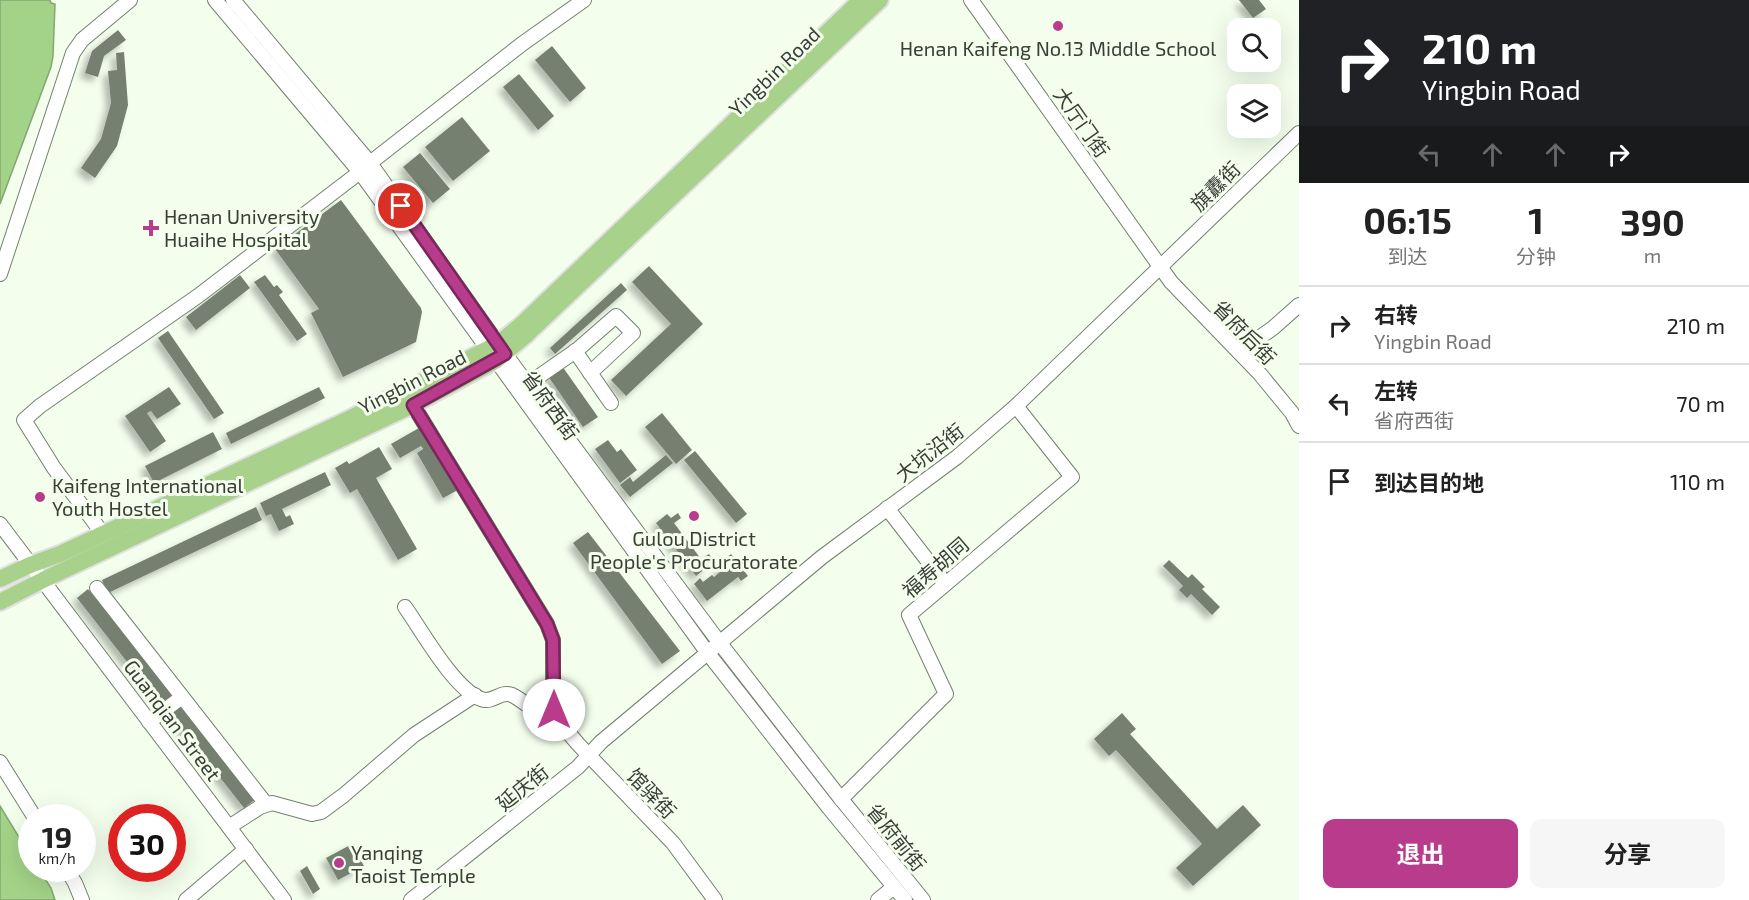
<!DOCTYPE html>
<html lang="zh">
<meta charset="utf-8">
<style>
body{margin:0;font-family:"Exo 2","Noto Sans SC",sans-serif;background:#f6f6f6;color:#222;height:100vh;display:flex;flex-direction:column;font-size:22px;white-space:nowrap}
*{box-sizing:border-box;margin:0}
p{font-size:20px;color:#767676}
.icon{flex:none;width:33px;height:33px;fill:none;stroke:currentColor;stroke-width:2;stroke-linecap:round;stroke-linejoin:round}
.map{position:relative;flex:1;overflow:hidden}
.sheet{display:flex;flex-direction:column;background:#fff;width:450px}
.sheet>*{flex:none}
.guide{background:#202124;color:#fff;overflow:hidden}
.tools{position:absolute;left:1227px;top:18px;display:grid;gap:12px}
.tools a{display:grid;place-items:center;width:54px;height:54px;border-radius:12px;background:#fff;box-shadow:0 6px 24px #0002;font-size:30px}
.speed{position:absolute;left:18px;top:804px;display:flex;gap:12px;font-size:30px;font-weight:700;text-align:center}
.speed>*{display:grid;place-content:center;width:78px;height:78px;border-radius:50%;background:#fff;box-shadow:0 6px 24px #0002;line-height:1}
.speed small{font-size:15px;font-weight:400}
.speed .limit{border:9px solid #d22;background:#fff;color:#111}
.pin{position:absolute;display:grid;place-items:center;width:51px;height:51px;color:#fff;margin:-26px;border:3px solid #fff;border-radius:50%;box-shadow:0 2px 6px #0007}
.me{position:absolute;width:66px;margin:-33px;rotate:0deg;stroke-linejoin:round;filter:drop-shadow(0 0 4px #0008)}
.turn{display:flex;align-items:center;gap:21px;height:126px;padding:0 24px;font-size:27px}
.turn .icon{width:78px;height:78px;stroke-width:2.5}
.turn b{display:block;font-size:42px;line-height:51px}
.lanes{display:flex;align-items:center;height:57px;padding:0 24px;background:#0003;justify-content:center;gap:30px;direction:ltr}
.lanes .off{opacity:.35}
.eta{display:flex;justify-content:space-evenly;align-items:center;height:102px;text-align:center}
.eta b{font-size:36px;font-weight:700;line-height:42px}
.cta{display:flex;gap:12px;margin-top:auto;padding:12px 24px}
.cta a{flex:1;height:69px;border-radius:12px;background:#b93c8c;color:#fff;font-size:24px;font-weight:700;line-height:69px;text-align:center}
.cta a+a{background:#f6f6f6;color:#222}
ul{padding:0;list-style:none}
li{display:flex;align-items:center;gap:18px;height:78px;padding:0 24px;border-top:2px solid #e0e0e0}
li div{flex:1}
li b{display:block;font-size:22px}
li em{font-style:normal}
main{display:flex;flex:1;min-height:0}
.map>svg:first-child{display:block}
</style>
<main>
<div class="map">
<svg width="1299" height="900" viewBox="0 0 1299 900">
<defs>
<filter id="shadow"><feDropShadow dx="-5" dy="5" stdDeviation="3" flood-color="#0004"/></filter>
</defs>
<rect width="100%" height="100%" fill="#f3feed"/>
<g fill="#a3d388" stroke="#84a670" stroke-width="1.5">
<path d="M0 0H50L51 3 55 4 53 56 51 67 0 204Z"/>
<path d="M0 806 31 857 32 868 39 869 51 888 55 900H0Z"/>
</g>
<g fill="#768071" filter="url(#shadow)">
<path d="M1239 0H1259L1266 9 1253 18Z"/>
<path d="M118 30 126 40 104 56 98 77 85 73 92 51Z"/>
<path d="M552 46 586 88 570 102 535 60Z"/>
<path d="M124 52 128 105 117 146 95 178 81 168 101 139 111 103 108 71 117 70 116 53Z"/>
<path d="M519 74 554 116 538 130 503 87Z"/>
<path d="M462 117 490 151 453 181 425 147Z"/>
<path d="M420 153 450 189 433 203 403 167Z"/>
<path d="M341 200 421 308 422 312 416 342 343 377 311 313 319 309 275 249Z"/>
<path d="M649 266 703 324 626 396 611 380 671 324 632 282Z"/>
<path d="M240 275 250 288 196 330 186 317Z"/>
<path d="M265 275 274 287 277 285 283 292 279 295 307 334 297 341 254 282Z"/>
<path d="M621 283 627 290 555 354 550 348Z"/>
<path d="M168 331 224 413 214 419 158 338Z"/>
<path d="M562 366 598 417 583 427 548 376Z"/>
<path d="M169 387 181 404 157 419 151 411 147 413 166 441 150 452 125 416Z"/>
<path d="M319 387 325 398 231 444 226 433Z"/>
<path d="M662 413 692 450 676 464 645 427Z"/>
<path d="M419 428 458 490 443 498 417 453 423 449 421 446 400 458 391 444Z"/>
<path d="M213 432 222 449 154 483 145 466Z"/>
<path d="M608 440 617 452 621 449 637 470 620 483 595 449Z"/>
<path d="M379 447 392 469 376 478 417 549 398 560 357 489 350 493 335 468 347 461 349 464Z"/>
<path d="M695 451 747 514 736 523 684 460Z"/>
<path d="M666 455 673 463 630 497 620 485 630 477 633 482Z"/>
<path d="M325 472 331 485 282 509 286 517 290 515 294 524 279 531 271 514 266 516 260 503Z"/>
<path d="M256 507 262 520 108 593 102 580Z"/>
<path d="M678 513 681 518 674 523 701 559 709 554 712 558 705 564 707 567 696 576 656 523 667 514 671 518Z"/>
<path d="M588 532 680 651 662 664 573 543Z"/>
<path d="M731 554 748 576 741 581 738 577 707 601 694 584 700 578 703 582 712 575 714 577 720 572 718 570 726 563 724 560Z"/>
<path d="M1169 560 1188 578 1192 574 1205 587 1202 589 1220 607 1212 615 1191 594 1187 598 1179 590 1183 586 1163 566Z"/>
<path d="M88 589 104 609 106 607 111 613 109 615 122 632 124 630 129 636 127 638 141 656 144 655 148 660 146 662 160 680 162 678 166 683 164 685 172 695 160 704 77 598Z"/>
<path d="M182 705 256 799 244 808 170 714Z"/>
<path d="M1122 713 1136 729 1130 734 1217 829 1243 805 1261 825 1193 886 1176 868 1202 844 1116 750 1109 756 1094 739Z"/>
<path d="M352 844 364 866 338 880 326 858Z"/>
<path d="M307 866 320 889 313 894 300 871Z"/>
</g>
<g fill="none" stroke-linecap="round" stroke-linejoin="round">
<g stroke="#757f70" stroke-width="16">
<g id="minor">
<path d="M215 0 360 172 707 652 829 808 905 900"/>
<path d="M233 0 370 163 505 354 719 642 841 799 923 900"/>
<path d="M971 0 1171 282 1260 374 1292 413 1299 426"/>
<path d="M370 163 522 44 584 0"/>
<path d="M0 274 73 53 82 40 130 0"/>
<path d="M575 351 611 403"/>
<path d="M1239 352 1273 328 1299 305"/>
<path d="M528 384 577 350 616 316 633 333 590 373"/>
<path d="M413 405 547 624 553 640V702L556 718 578 744 673 843 715 900"/>
<path d="M887 508 945 583"/>
<path d="M0 524 284 900"/>
<path d="M103 534 54 468 24 420 40 406 198 296 360 172"/>
<path d="M97 588 266 804"/>
<path d="M405 607C422 631 454 689 481 699 493 704 500 690 512 695 528 703 537 717 556 718"/>
<path d="M149 722 182 697"/>
<path d="M0 762 35 818"/>
<path d="M841 799 946 694 909 615 1072 477 1016 406"/>
<path d="M229 827 260 807 272 803 312 814 321 812 344 795 414 735 475 695"/>
<path d="M66 868 75 883 82 900"/>
<path d="M186 900 246 849"/>
<path d="M411 900 578 767 601 742 822 557 957 457 1016 406 1299 133"/>
<path d="M878 900 894 887"/>
</g>
</g>
<g stroke="#dfe0df" stroke-width="20">
<g id="major">
<path d="M0 579 30 565 60 554 351 418 498 344 521 325 861 0"/>
<path d="M0 602 43 580 413 405 495 361 526 335 880 0"/>
</g>
</g>
<use href="#minor" stroke="#fff" stroke-width="14"/>
<use href="#major" stroke="#a8d18c" stroke-width="16"/>
</g>
<g fill="none" stroke-linecap="round" stroke-linejoin="round">
<g stroke="#78275b" stroke-width="15">
<path id="route" d="M401 206 505 354 413 405 547 624 553 640 554 710"/>
</g>
<use href="#route" stroke="#b93c8c" stroke-width="10"/>
</g>
<g fill="#b93c8c" stroke="#f3feed" stroke-width="2">
<circle cx="1058" cy="26" r="6"/>
<path d="M148 219h6v6h6v6h-6v6h-6v-6h-6v-6h6z"/>
<circle cx="40" cy="497" r="6"/>
<circle cx="694" cy="516" r="6"/>
<circle cx="339" cy="863" r="6"/>
</g>
<g text-anchor="middle" dominant-baseline="central" stroke-width="6" stroke-linejoin="round" paint-order="stroke">
<g font-size="20" fill="#3a3e37" stroke="#f3feed" text-anchor="start">
<text x="1058" y="48" text-anchor="middle">Henan Kaifeng No.13 Middle School</text>
<text x="164" y="216">Henan University<tspan x="164" dy="23">Huaihe Hospital</tspan></text>
<text x="52" y="485">Kaifeng International<tspan x="52" dy="23">Youth Hostel</tspan></text>
<text x="694" y="538" text-anchor="middle">Gulou District<tspan x="694" dy="23">People's Procuratorate</tspan></text>
<text x="351" y="852">Yanqing<tspan x="351" dy="23">Taoist Temple</tspan></text>
</g>
<g font-size="20" fill="#3a3e37" stroke="#f3feed">
<text transform="translate(774 71) rotate(-44)">Yingbin Road</text>
<text transform="translate(1082 122) rotate(55)">大厅门街</text>
<text transform="translate(1215 186) rotate(-45)">旗纛街</text>
<text transform="translate(1245 332) rotate(46)">省府后街</text>
<text transform="translate(412 381) rotate(-27)">Yingbin Road</text>
<text transform="translate(551 405) rotate(54)">省府西街</text>
<text transform="translate(929 452) rotate(-38)">大坑沿街</text>
<text transform="translate(935 567) rotate(-41)">福寿胡同</text>
<text transform="translate(173 720) rotate(53)">Guanqian Street</text>
<text transform="translate(522 787) rotate(-39)">延庆街</text>
<text transform="translate(652 793) rotate(46)">馆驿街</text>
<text transform="translate(897 837) rotate(51)">省府前街</text>
</g>
</g>
</svg>
<div class="tools">
<a><svg class="icon" aria-label="search" viewBox="0 0 24 24"><circle cx="10" cy="10" r="6"/><path d="M15 15l6 6"/></svg></a>
<a><svg class="icon" aria-label="layers" viewBox="0 0 24 24"><path d="M12 4l9 5-9 5-9-5zM3 14l9 5 9-5"/></svg></a>
</div>
<div class="speed"><div>19<small>km/h</small></div><div class="limit">30</div></div>
<div class="pin" style="left:401px;top:206px;background:#d93025"><svg class="icon" aria-label="arrive" viewBox="0 0 24 24"><path d="M6 21V4h12l-3 4 3 4H6"/></svg></div>
<svg class="me" style="left:554px;top:710px" viewBox="-20 -20 40 40"><circle r="19" fill="#fff"/><path d="M0-13L10 11 0 6-10 11z" fill="#b93c8c"/></svg>
</div>
<section class="sheet">
<div class="guide">
<div class="turn"><svg class="icon" aria-label="right" viewBox="0 0 24 24"><path d="M7 20v-9h11M14 6l5 5-5 5"/></svg><div><b>210 m</b>Yingbin Road</div></div>
<div class="lanes"><svg class="icon off" aria-label="left" viewBox="0 0 24 24"><path d="M17 20v-9H6M10 6l-5 5 5 5"/></svg><svg class="icon off" aria-label="ahead" viewBox="0 0 24 24"><path d="M12 20V5M6 11l6-6 6 6"/></svg><svg class="icon off" aria-label="ahead" viewBox="0 0 24 24"><path d="M12 20V5M6 11l6-6 6 6"/></svg><svg class="icon" aria-label="right" viewBox="0 0 24 24"><path d="M7 20v-9h11M14 6l5 5-5 5"/></svg></div>
</div>
<div class="eta">
<div><b>06:15</b><p>到达</p></div>
<div><b>1</b><p>分钟</p></div>
<div><b>390</b><p>m</p></div>
</div>
<ul>
<li><svg class="icon" aria-label="right" viewBox="0 0 24 24"><path d="M7 20v-9h11M14 6l5 5-5 5"/></svg><div><b>右转</b><p>Yingbin Road</p></div><em>210 m</em></li>
<li><svg class="icon" aria-label="left" viewBox="0 0 24 24"><path d="M17 20v-9H6M10 6l-5 5 5 5"/></svg><div><b>左转</b><p>省府西街</p></div><em>70 m</em></li>
<li><svg class="icon" aria-label="arrive" viewBox="0 0 24 24"><path d="M6 21V4h12l-3 4 3 4H6"/></svg><div><b>到达目的地</b></div><em>110 m</em></li>
</ul>
<div class="cta"><a>退出</a><a>分享</a></div>
</section>
</main>
